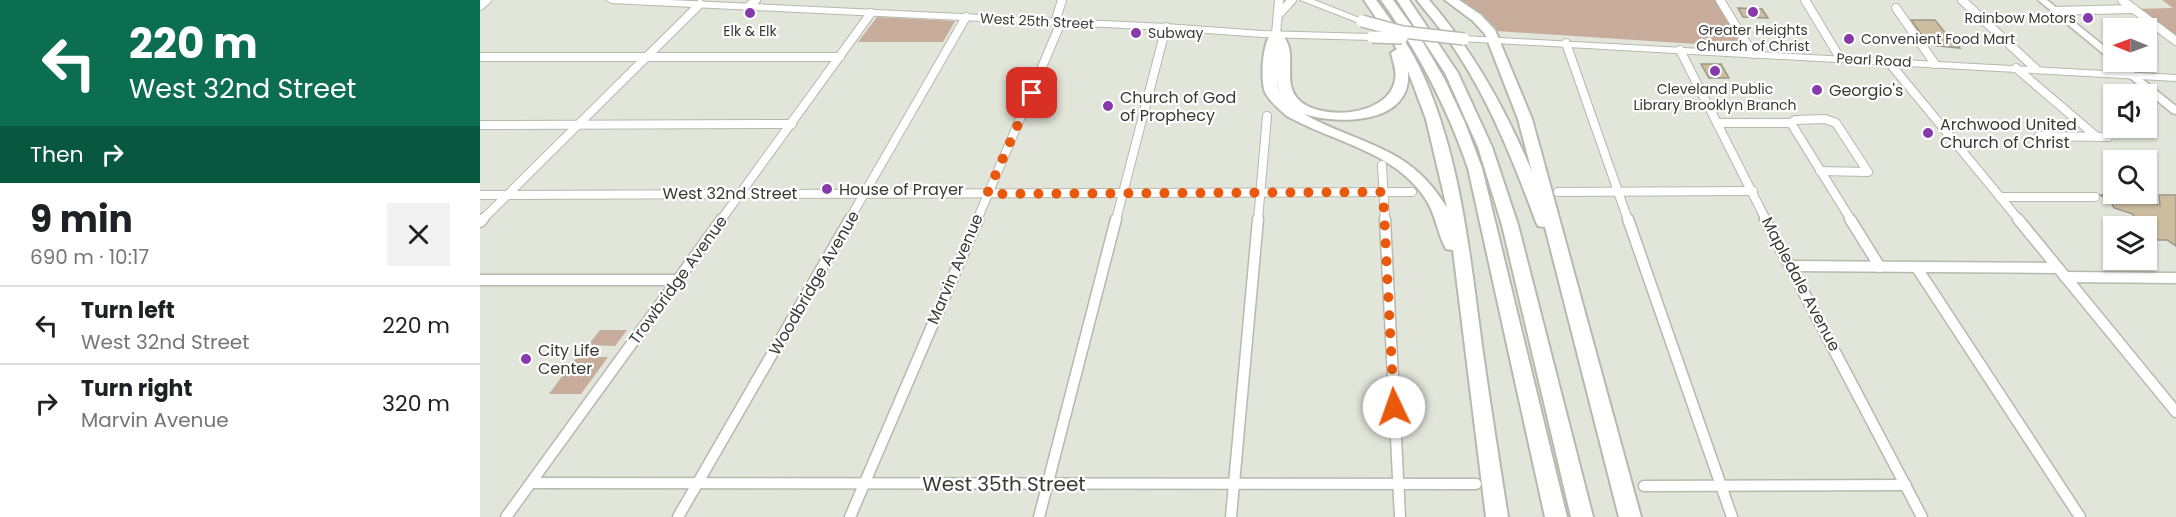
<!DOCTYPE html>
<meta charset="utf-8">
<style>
body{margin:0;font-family:Poppins,sans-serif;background:#f2f2f2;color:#202124;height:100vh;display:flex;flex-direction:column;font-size:22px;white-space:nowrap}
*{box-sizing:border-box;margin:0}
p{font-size:20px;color:#757577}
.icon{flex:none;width:33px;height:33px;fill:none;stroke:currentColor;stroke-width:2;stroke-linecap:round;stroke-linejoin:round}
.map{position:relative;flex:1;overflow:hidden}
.details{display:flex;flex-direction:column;background:#fff;width:480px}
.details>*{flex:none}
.hud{background:#0b6e4f;color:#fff;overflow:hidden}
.needle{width:39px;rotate:271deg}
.buttons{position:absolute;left:1623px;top:18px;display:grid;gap:12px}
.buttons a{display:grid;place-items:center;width:54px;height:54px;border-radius:0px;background:#fff;box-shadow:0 2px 4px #0004;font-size:30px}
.pin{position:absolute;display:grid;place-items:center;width:51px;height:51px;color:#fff;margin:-26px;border-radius:12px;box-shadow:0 3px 9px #0006}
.me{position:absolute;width:66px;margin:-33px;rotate:357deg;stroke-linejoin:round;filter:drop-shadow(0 0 4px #0008)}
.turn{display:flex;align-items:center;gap:21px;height:126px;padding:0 30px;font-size:27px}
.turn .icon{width:78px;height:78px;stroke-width:2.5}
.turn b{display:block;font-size:42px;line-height:51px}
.then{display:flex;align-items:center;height:57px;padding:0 30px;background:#0003;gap:12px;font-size:22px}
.round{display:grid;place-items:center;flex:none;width:63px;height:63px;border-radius:0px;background:#f2f2f2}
.head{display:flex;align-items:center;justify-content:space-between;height:102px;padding:0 30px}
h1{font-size:36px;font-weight:700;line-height:45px}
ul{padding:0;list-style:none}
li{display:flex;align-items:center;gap:18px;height:78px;padding:0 30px;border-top:2px solid #e0e0e0}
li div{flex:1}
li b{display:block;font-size:22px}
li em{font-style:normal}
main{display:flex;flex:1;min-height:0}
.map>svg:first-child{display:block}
</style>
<main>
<section class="details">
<div class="hud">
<div class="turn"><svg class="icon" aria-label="left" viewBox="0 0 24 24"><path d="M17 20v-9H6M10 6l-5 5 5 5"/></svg><div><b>220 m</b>West 32nd Street</div></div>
<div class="then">Then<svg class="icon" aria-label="right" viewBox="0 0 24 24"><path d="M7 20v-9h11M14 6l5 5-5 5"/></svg></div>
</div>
<div class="head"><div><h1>9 min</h1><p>690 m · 10:17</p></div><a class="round"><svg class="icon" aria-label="close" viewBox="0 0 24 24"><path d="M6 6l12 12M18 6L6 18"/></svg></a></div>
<ul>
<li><svg class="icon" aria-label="left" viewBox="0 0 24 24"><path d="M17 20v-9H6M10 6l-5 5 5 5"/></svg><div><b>Turn left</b><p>West 32nd Street</p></div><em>220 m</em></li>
<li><svg class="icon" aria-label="right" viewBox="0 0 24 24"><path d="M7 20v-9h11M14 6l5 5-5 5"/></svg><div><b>Turn right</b><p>Marvin Avenue</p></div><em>320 m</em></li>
</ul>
</section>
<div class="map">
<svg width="1696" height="517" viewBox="0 0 1696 517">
<rect width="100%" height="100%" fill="#e2e5d9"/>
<g fill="#c7ac9c">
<path d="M978 0H1235L1263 47 1017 31Z"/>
<path d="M1682 0H1696V37L1654 9 1693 8Z"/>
<path d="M397 17 475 21 463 42H378Z"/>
<path d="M120 330H147L135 346 108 345Z"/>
<path d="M101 357H128L101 394H69L94 360Z"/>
</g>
<g fill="#ccbd9f" stroke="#9b968b" stroke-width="1.5">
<path d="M1258 8 1282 9 1288 18 1263 17Z"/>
<path d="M1431 20H1455L1471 40H1474L1480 48 1449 45Z"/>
<path d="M1221 64H1241L1249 78H1229Z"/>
<path d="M1644 194 1659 195 1680 206 1679 195H1696V246L1687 240H1678L1670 236 1666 226H1661L1660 222 1653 218V214L1634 208 1631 202 1620 195Z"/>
</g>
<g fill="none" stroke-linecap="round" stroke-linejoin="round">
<g stroke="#b6b9ad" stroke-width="10">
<g id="minor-far1">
<path d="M1240 0 1273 54"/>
<path d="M1325 0 1360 58"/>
<path d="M1482 0 1556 69"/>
<path d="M1642 0 1696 41"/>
<path d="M0 6 7 0"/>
<path d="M269 6 276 0"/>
<path d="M1416 8 1455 64"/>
<path d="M1575 11 1654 9"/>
<path d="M1086 43 1148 220"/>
<path d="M1200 50 1286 220"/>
<path d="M0 57H360"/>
<path d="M1408 61 1539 220"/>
<path d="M1536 68 1617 137"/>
<path d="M1238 123H1311L1315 120 1345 119 1356 123 1388 172 1340 171"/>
<path d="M1311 123 1371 220"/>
<path d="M0 125 312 124"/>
<path d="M1559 136 1628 137"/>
<path d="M902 165 905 220"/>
<path d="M1078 192 1273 191"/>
<path d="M0 195 932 192"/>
<path d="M1520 197H1615"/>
<path d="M2 220 220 4"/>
<path d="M241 220 391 13"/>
<path d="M369 220 486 17"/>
<path d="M497 220 579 27 578 21"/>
<path d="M636 220 686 27"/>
<path d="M778 220 787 116"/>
</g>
</g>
<g stroke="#b6b9ad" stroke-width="13">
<g id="minor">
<path d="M905 219 920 517"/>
<path d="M1148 219 1252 517"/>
<path d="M1285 219 1442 517"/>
<path d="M1370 219 1400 267"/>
<path d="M1538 219 1696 412"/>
<path d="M0 222 3 219"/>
<path d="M1311 266 1578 268"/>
<path d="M1437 268 1600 517"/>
<path d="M1585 277 1696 278"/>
<path d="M0 280H198"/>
<path d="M51 483 996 484"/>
<path d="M1164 486 1426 485"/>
<path d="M26 517 242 219"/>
<path d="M198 517 370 219"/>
<path d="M370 517 498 219"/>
<path d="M559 517 636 219"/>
<path d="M751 517 778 219"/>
</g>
</g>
<g stroke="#b6b9ad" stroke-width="10">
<g id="tertiary">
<path d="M799 14 812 0"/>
<path d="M578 21 577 16 582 0"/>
<path d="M796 34 799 0"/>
</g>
</g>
<g stroke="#b6b9ad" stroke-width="3">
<path id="secondary" d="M1558 0H1567L1634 54V62H1641L1696 106V114L1692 113 1633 64 1632 61Z"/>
</g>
<g stroke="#b6b9ad" stroke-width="2">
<g id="primary">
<path d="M126 0H190L686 24 782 31 892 34 897 37 892 40 782 37 686 30 131 3Z"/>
<path d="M820 0H834L887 21 879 23Z"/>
<path d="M984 36 1696 75V81L980 41V37Z"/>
</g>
</g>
<g stroke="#b6b9ad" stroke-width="4">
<g id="motorway">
<path d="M884 0H896C914 24 932 49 944 77 981 161 990 256 1002 346 1010 403 1019 460 1028 517H1006L973 250 966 249C957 233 956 214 945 198 914 151 853 142 807 116 799 109 790 102 785 92 780 80 782 34 796 30L800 31C804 37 808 42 809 48 813 64 805 84 817 98 837 122 909 117 915 80 917 71 913 62 911 53L917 49ZM797 50V83L802 97 797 84ZM928 71 946 119 967 208C930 145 881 146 824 114 858 125 933 125 928 71Z"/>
<path d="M901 0H913L941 39 965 80 985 123 1002 168 1087 517H1065L988 168C967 107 939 53 901 0Z"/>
<path d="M917 0H929L978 73 1012 147 1038 225 1113 517H1091L1022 225 998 147 965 73Z"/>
<path d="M937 0H949C994 52 1026 110 1052 172L1038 119 1005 34 993 21 965 0H979L1001 15 1015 30 1052 119 1161 517H1139L1065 227 1058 226 1056 222C1034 163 1011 104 976 51 965 33 950 17 937 0Z"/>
</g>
</g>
<use href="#minor-far1" stroke="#fff" stroke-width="8"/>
<use href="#minor" stroke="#fff" stroke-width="10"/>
<use href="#tertiary" stroke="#fff" stroke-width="8"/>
<use href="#secondary" fill="#fff" fill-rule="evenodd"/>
<use href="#primary" fill="#fff" fill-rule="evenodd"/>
<use href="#motorway" fill="#fff" fill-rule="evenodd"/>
<g stroke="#b6b9ad" stroke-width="14" stroke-linecap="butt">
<g id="primary-bridge">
<path d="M882 21 923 32 984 39"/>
<path d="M892 37 922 38"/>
</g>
</g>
<use href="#primary-bridge" stroke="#fff" stroke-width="11"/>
</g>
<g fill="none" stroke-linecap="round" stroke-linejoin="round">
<path stroke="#ea580c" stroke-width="10" stroke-dasharray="0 18" d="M552 93 507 194 903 192 914 407"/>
</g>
<g fill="#873aab" stroke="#fff" stroke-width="2">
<circle cx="1273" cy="12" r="6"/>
<circle cx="270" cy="13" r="6"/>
<circle cx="1608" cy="18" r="6"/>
<circle cx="656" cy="33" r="6"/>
<circle cx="1369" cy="39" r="6"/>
<circle cx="1235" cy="71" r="6"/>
<circle cx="1337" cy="90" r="6"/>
<circle cx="628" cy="106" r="6"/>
<circle cx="1448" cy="133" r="6"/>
<circle cx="347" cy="189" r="6"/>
<circle cx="46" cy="359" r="6"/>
</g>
<g text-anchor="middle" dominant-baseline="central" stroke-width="4.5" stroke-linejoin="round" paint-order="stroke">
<g font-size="14" fill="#393a36" stroke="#fff">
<text x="1596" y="18" text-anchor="end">Rainbow Motors</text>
<text x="1273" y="30">Greater Heights<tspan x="1273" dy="16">Church of Christ</tspan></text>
<text x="270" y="31">Elk &amp; Elk</text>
<text x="668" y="33" text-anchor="start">Subway</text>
<text x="1381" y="39" text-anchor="start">Convenient Food Mart</text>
<text x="1235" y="89">Cleveland Public<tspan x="1235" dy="16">Library Brooklyn Branch</tspan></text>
</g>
<g font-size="14" fill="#393a36" stroke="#fff">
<text transform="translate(557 21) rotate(3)">West 25th Street</text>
<text transform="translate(1394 60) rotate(3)">Pearl Road</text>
</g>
<g font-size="16" fill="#393a36" stroke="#fff" text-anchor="start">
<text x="1349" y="90">Georgio's</text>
<text x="640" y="97">Church of God<tspan x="640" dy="18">of Prophecy</tspan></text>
<text x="1460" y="124">Archwood United<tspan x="1460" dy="18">Church of Christ</tspan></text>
<text x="359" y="189">House of Prayer</text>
<text x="58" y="350">City Life<tspan x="58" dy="18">Center</tspan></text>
</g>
<g font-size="16" fill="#393a36" stroke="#fff">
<text x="250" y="193">West 32nd Street</text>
<text transform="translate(475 269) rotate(-67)">Marvin Avenue</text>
<text transform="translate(198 280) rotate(-54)">Trowbridge Avenue</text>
<text transform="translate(334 283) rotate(-60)">Woodbridge Avenue</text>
<text transform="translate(1321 284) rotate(62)">Mapledale Avenue</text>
</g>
<g font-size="20" fill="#393a36" stroke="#fff">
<text x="524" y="484">West 35th Street</text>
</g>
</g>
</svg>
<div class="buttons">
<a><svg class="needle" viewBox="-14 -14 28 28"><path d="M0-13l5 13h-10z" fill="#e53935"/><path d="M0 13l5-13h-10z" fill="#757577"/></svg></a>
<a><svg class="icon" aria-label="sound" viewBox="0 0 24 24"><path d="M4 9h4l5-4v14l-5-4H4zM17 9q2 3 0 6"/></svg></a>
<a><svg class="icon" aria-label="search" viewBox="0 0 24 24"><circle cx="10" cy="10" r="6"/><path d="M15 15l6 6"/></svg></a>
<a><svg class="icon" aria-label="layers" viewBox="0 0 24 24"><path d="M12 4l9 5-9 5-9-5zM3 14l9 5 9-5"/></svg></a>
</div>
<div class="pin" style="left:552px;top:93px;background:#d93025"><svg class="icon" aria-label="arrive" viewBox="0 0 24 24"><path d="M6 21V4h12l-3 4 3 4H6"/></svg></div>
<svg class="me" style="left:914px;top:407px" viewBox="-20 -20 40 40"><circle r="19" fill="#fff"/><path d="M0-13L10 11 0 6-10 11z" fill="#ea580c"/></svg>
</div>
</main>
